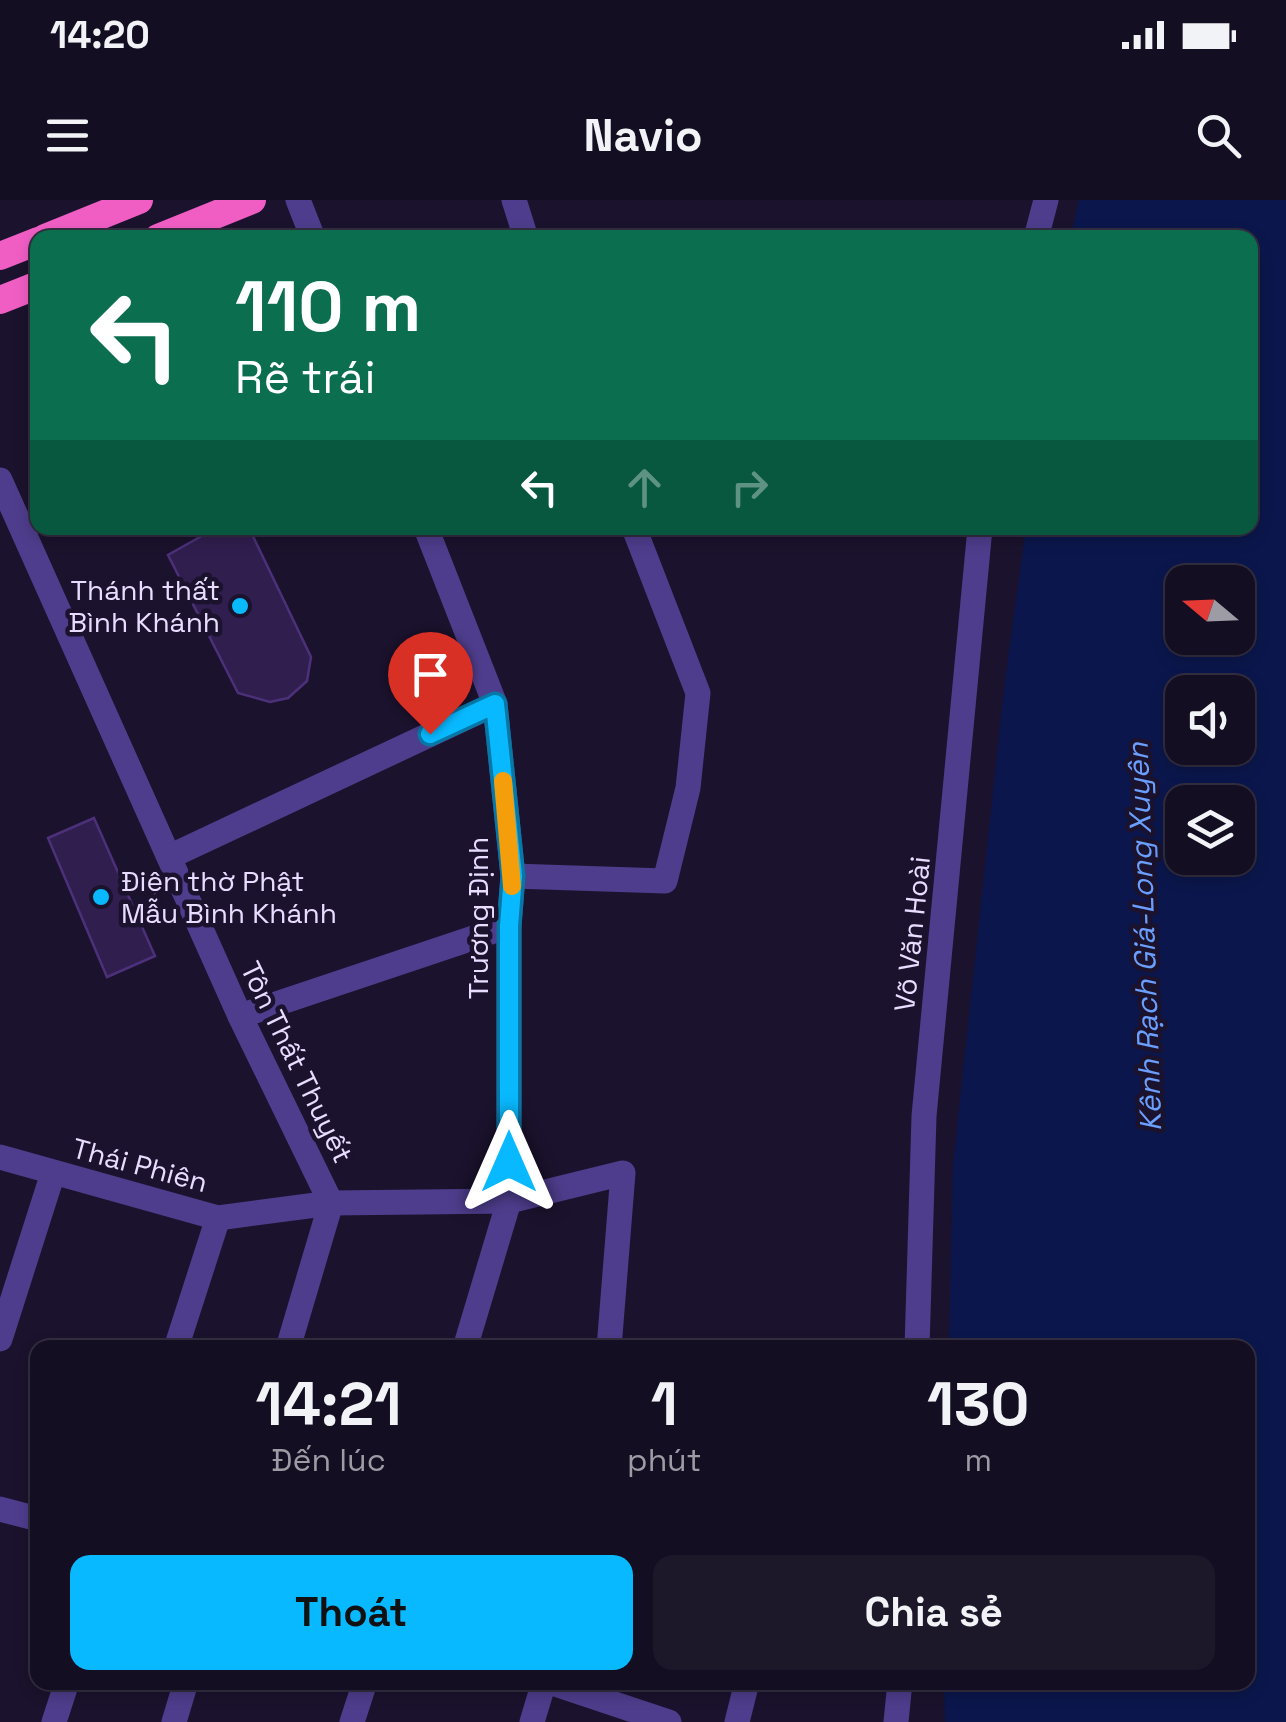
<!DOCTYPE html>
<html lang="vi">
<meta charset="utf-8">
<style>
body{margin:0;font-family:"Space Grotesk",sans-serif;background:#1d172a;color:#f1f3f6;height:100vh;display:flex;flex-direction:column;font-size:38px;white-space:nowrap}
*{box-sizing:border-box;margin:0}
p{font-size:32px;color:#9d9ca5}
.icon{flex:none;width:55px;height:55px;fill:none;stroke:currentColor;stroke-width:2;stroke-linecap:round;stroke-linejoin:round}
.map{position:relative;flex:1;overflow:hidden}
.sheet{position:absolute;left:30px;top:1140px;width:1225px;height:350px;display:flex;flex-direction:column;background:#140e22;border-radius:20px;box-shadow:0 5px 15px #0003,0 0 0 2px #332e40}
.sheet>*{flex:none}
.banner{position:absolute;left:30px;top:30px;width:1228px;height:305px;border-radius:20px;box-shadow:0 5px 15px #0003,0 0 0 2px #332e40;background:#0b6e4f;color:#fff;overflow:hidden}
.needle{width:65px;rotate:289deg}
.buttons{position:absolute;left:1165px;top:365px;display:grid;gap:20px}
.buttons a{display:grid;place-items:center;width:90px;height:90px;border-radius:20px;background:#140e22;box-shadow:0 5px 15px #0003,0 0 0 2px #332e40;font-size:50px}
.pin{position:absolute;display:grid;place-items:center;width:85px;height:85px;color:#fff;margin:-102px -42px;border-radius:50% 50% 50% 0;rotate:-45deg;box-shadow:0 0 10px #0007}
.pin .icon{rotate:45deg}
.me{position:absolute;width:110px;margin:-55px;rotate:0deg;stroke-linejoin:round;filter:drop-shadow(0 0 8px #0008)}
.turn{display:flex;align-items:center;gap:35px;height:210px;padding:0 40px;font-size:45px}
.turn .icon{width:130px;height:130px;stroke-width:2.5}
.turn b{display:block;font-size:70px;line-height:85px}
.lanes{display:flex;align-items:center;height:95px;padding:0 40px;background:#0003;justify-content:center;gap:50px;direction:ltr}
.lanes .off{opacity:.35}
.eta{display:flex;justify-content:space-evenly;align-items:center;height:170px;text-align:center}
.eta b{font-size:60px;font-weight:800;line-height:70px}
.action{display:flex;gap:20px;margin-top:auto;padding:20px 40px}
.action a{flex:1;height:115px;border-radius:20px;background:#09b9ff;color:#111;font-size:40px;font-weight:800;line-height:115px;text-align:center}
.action a+a{background:#1d172a;color:#f1f3f6}
.status{display:flex;justify-content:space-between;align-items:center;height:70px;padding:0 50px;background:#140e22;direction:ltr}
.status svg{height:28px;fill:currentColor}
header{display:flex;justify-content:space-between;align-items:center;height:130px;padding:0 40px;background:#140e22;font-size:45px;font-weight:800}
.map>svg:first-child{display:block}
</style>
<div class="status"><b>14:20</b><svg viewBox="0 0 49 12"><path d="M0 12V9h3v3zM5 12V6h3v6zM10 12V3h3v9zM15 12V0h3v12zM26 1h20v11H26zM47 4h2v5h-2z"/></svg></div>
<header><svg class="icon" aria-label="menu" viewBox="0 0 24 24"><path d="M4 6h16M4 12h16M4 18h16"/></svg>Navio<svg class="icon" aria-label="search" viewBox="0 0 24 24"><circle cx="10" cy="10" r="6"/><path d="M15 15l6 6"/></svg></header>
<div class="map">
<svg width="1286" height="1522" viewBox="0 0 1286 1522">
<rect width="100%" height="100%" fill="#1b122d"/>
<path fill="#0b174c" fill-rule="evenodd" d="M1079 0H1286V1522H945L944 1483 1248 1482V1148L949 1147 953 965 1005 480 1026 328H1250V38L1071 37ZM1182 382H1238V438H1182ZM1182 492H1238V548H1182ZM1182 602H1238V658H1182Z"/>
<g fill="#301e4e" stroke="#4c307a" stroke-width="2.5">
<path d="M216 328H249L311 457 307 481 288 498 270 502 238 493 168 355Z"/>
<path d="M94 618 155 756 107 777 48 638Z"/>
</g>
<g fill="none" stroke-linecap="round" stroke-linejoin="round">
<g stroke="#4e3d8c" stroke-width="25">
<path d="M298 0 313 38"/>
<path d="M514 0 526 38"/>
<path d="M1036 38 1046 0"/>
<path d="M0 280 240 816 331 1003 288 1148"/>
<path d="M426 328 495 504 513 676 509 726V1001L465 1148"/>
<path d="M169 657 495 504"/>
<path d="M513 676 665 681 688 588 698 493 634 328"/>
<path d="M240 816 509 726"/>
<path d="M0 957 218 1018 331 1003 509 1001 623 973 609 1148"/>
<path d="M0 1139 53 973"/>
<path d="M176 1148 218 1018"/>
<path d="M917 1148 924 916 980 328"/>
<path d="M0 1309 38 1319"/>
<path d="M549 1482 669 1522"/>
<path d="M54 1522 67 1482"/>
<path d="M174 1522 186 1482"/>
<path d="M352 1522 365 1482"/>
<path d="M532 1522 544 1482"/>
<path d="M737 1522 747 1482"/>
<path d="M896 1522 900 1482"/>
</g>
<g stroke="#f05ec4" stroke-width="28">
<path d="M45 38 139 0"/>
<path d="M158 38 252 0"/>
<path d="M0 56 38 41"/>
<path d="M0 100 38 85"/>
</g>
</g>
<g fill="none" stroke-linecap="round" stroke-linejoin="round">
<g stroke="#0678a6" stroke-width="25">
<path id="route" d="M430 534 495 504 513 676 509 726V962"/>
</g>
<use href="#route" stroke="#09b9ff" stroke-width="18"/>
<path stroke="#f59e0b" stroke-width="18" d="M503 581 512 686"/>
</g>
<g fill="#09b9ff" stroke="#1b122d" stroke-width="4">
<circle cx="240" cy="406" r="10"/>
<circle cx="101" cy="697" r="10"/>
</g>
<g text-anchor="middle" dominant-baseline="central" stroke-width="9" stroke-linejoin="round" paint-order="stroke">
<g font-size="28" fill="#e8ddff" stroke="#1b122d" text-anchor="end">
<text x="220" y="390">Thánh thất<tspan x="220" dy="32">Bình Khánh</tspan></text>
<text x="121" y="681" text-anchor="start">Điện thờ Phật<tspan x="121" dy="32">Mẫu Bình Khánh</tspan></text>
</g>
<g font-size="28" fill="#e8ddff" stroke="#1b122d">
<text transform="translate(478 718) rotate(-90)">Trương Định</text>
<text transform="translate(912 734) rotate(-84)">Võ Văn Hoài</text>
<text transform="translate(297 862) rotate(64)">Tôn Thất Thuyết</text>
<text transform="translate(140 965) rotate(15)">Thái Phiên</text>
</g>
<g font-size="30" font-style="italic" fill="#6b9fff" stroke="#1b122d">
<text transform="translate(1144 737) rotate(-92)">Kênh Rạch Giá-Long Xuyên</text>
</g>
</g>
</svg>
<div class="buttons">
<a><svg class="needle" viewBox="-14 -14 28 28"><path d="M0-13l5 13h-10z" fill="#e53935"/><path d="M0 13l5-13h-10z" fill="#9d9ca5"/></svg></a>
<a><svg class="icon" aria-label="sound" viewBox="0 0 24 24"><path d="M4 9h4l5-4v14l-5-4H4zM17 9q2 3 0 6"/></svg></a>
<a><svg class="icon" aria-label="layers" viewBox="0 0 24 24"><path d="M12 4l9 5-9 5-9-5zM3 14l9 5 9-5"/></svg></a>
</div>
<div class="pin" style="left:430px;top:534px;background:#d93025"><svg class="icon" aria-label="arrive" viewBox="0 0 24 24"><path d="M6 21V4h12l-3 4 3 4H6"/></svg></div>
<svg class="me" style="left:509px;top:962px" viewBox="-20 -20 40 40"><path d="M0-17L14 15 0 8-14 15z" fill="#09b9ff" stroke="#fff" stroke-width="4"/></svg>
<div class="banner">
<div class="turn"><svg class="icon" aria-label="left" viewBox="0 0 24 24"><path d="M17 20v-9H6M10 6l-5 5 5 5"/></svg><div><b>110 m</b>Rẽ trái</div></div>
<div class="lanes"><svg class="icon" aria-label="left" viewBox="0 0 24 24"><path d="M17 20v-9H6M10 6l-5 5 5 5"/></svg><svg class="icon off" aria-label="ahead" viewBox="0 0 24 24"><path d="M12 20V5M6 11l6-6 6 6"/></svg><svg class="icon off" aria-label="right" viewBox="0 0 24 24"><path d="M7 20v-9h11M14 6l5 5-5 5"/></svg></div>
</div>
<section class="sheet">
<div class="eta">
<div><b>14:21</b><p>Đến lúc</p></div>
<div><b>1</b><p>phút</p></div>
<div><b>130</b><p>m</p></div>
</div>
<div class="action"><a>Thoát</a><a>Chia sẻ</a></div>
</section>
</div>
